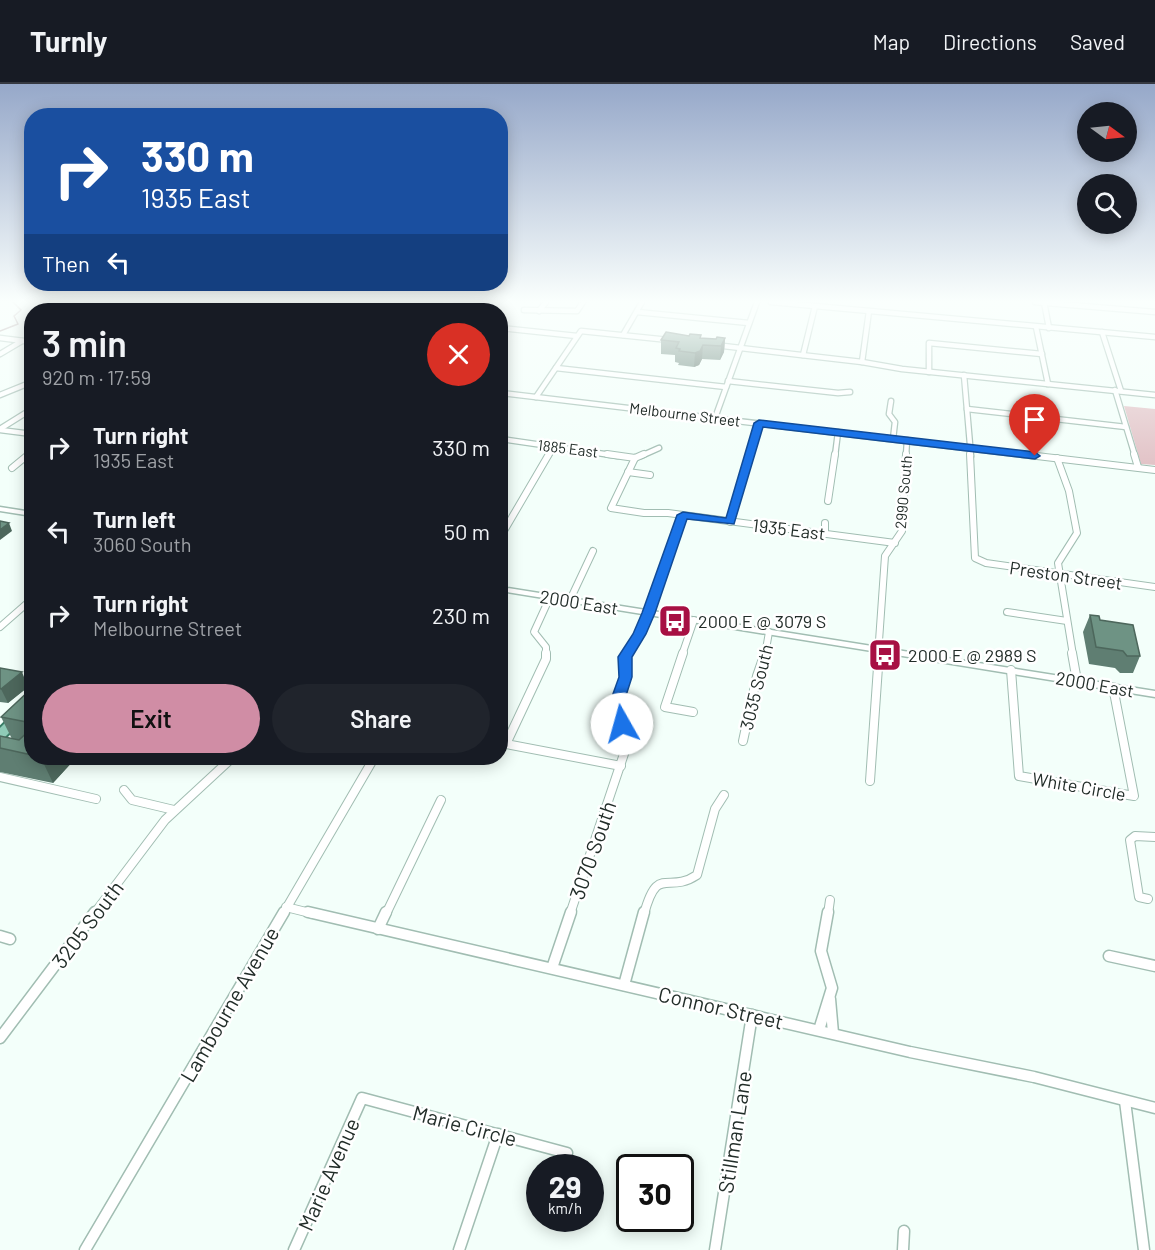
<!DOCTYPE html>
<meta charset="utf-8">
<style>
body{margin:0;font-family:Barlow,sans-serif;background:#20242c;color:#f1f3f6;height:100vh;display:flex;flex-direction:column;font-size:22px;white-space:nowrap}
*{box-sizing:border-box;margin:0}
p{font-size:20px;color:#9ea1a6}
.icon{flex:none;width:33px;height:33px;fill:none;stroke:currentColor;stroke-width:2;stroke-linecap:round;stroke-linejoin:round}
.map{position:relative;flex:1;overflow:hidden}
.details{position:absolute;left:24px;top:219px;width:484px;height:462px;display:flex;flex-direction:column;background:#171b24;border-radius:24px;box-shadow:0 3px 15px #0003}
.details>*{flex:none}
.hud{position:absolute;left:24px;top:24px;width:484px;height:183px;border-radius:24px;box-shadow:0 3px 15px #0003;background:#1a4fa0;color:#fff;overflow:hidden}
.needle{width:39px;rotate:105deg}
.fabs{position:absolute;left:1077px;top:18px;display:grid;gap:12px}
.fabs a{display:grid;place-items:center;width:60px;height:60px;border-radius:50%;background:#171b24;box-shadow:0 3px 15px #0003;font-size:30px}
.speed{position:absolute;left:526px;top:1070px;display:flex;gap:12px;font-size:30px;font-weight:700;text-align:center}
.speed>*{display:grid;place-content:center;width:78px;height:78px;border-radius:50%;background:#171b24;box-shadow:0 3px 15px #0003;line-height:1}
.speed small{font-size:15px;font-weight:400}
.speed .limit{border:3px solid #111;border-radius:9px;background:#fff;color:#111}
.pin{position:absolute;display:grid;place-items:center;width:51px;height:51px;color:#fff;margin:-62px -26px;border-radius:50% 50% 50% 0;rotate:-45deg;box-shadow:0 0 6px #0007}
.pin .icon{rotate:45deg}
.me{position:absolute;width:66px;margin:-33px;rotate:353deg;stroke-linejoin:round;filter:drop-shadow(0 0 4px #0008)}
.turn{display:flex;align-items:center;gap:21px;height:126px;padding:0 18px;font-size:27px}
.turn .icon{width:78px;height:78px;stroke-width:2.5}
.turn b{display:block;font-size:42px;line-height:51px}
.then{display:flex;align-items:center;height:57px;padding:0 18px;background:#0003;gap:12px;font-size:22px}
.round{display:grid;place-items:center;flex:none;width:63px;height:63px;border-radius:32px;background:#20242c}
.overview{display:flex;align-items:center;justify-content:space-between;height:102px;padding:0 18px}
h1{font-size:36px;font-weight:600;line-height:45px}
.button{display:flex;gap:12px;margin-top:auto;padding:12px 18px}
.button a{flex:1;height:69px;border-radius:36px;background:#d08da5;color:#111;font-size:24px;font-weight:600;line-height:69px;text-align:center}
.button a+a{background:#20242c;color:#f1f3f6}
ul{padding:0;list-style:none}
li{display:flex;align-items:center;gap:18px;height:84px;padding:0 18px}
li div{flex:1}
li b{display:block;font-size:22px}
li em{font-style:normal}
header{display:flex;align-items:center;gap:36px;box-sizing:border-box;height:84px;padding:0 30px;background:#171b24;border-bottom:2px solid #363941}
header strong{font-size:28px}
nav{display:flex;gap:33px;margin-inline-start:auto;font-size:21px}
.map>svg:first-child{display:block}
</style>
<header>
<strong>Turnly</strong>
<nav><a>Map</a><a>Directions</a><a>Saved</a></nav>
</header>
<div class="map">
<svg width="1155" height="1166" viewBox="0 0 1155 1166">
<rect width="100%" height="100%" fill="#f3fffa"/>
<g fill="#e2c3c7">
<path d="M155 218H431L423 226H142Z"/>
<path d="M1124 322 1155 325V381L1141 380Z"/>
</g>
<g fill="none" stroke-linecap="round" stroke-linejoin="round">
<path stroke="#8d7678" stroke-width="1.5" d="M0 247 18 240 14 232 21 226 13 218"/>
<g stroke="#a1bdb2" stroke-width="7">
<g id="minor-far3">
<path d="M58 218 80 223 107 218"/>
<path d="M771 218 1155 253"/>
<path d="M1035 218 1155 228"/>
<path d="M1044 218 1049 244"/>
<path d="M490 226 497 218"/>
<path d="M524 226 577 227 583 218"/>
<path d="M539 227 546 218"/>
<path d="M637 228 749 239"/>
<path d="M1036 243 1048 300"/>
<path d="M501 244 577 252"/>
<path d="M1102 248 1121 307"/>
<path d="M623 251 642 218"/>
<path d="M0 254 32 258"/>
<path d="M715 261 862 278 902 285 1155 311"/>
<path d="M0 270 22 257"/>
<path d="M803 271 815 222"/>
<path d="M862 278 869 227"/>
<path d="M556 284 726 303"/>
<path d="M929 288V259L1042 270"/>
<path d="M964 291 971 372"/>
<path d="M728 297 838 309 850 308"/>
<path d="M1115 306 1135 372"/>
<path d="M501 309 1033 372"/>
<path d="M0 311 32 298"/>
<path d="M536 313 581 247 669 256"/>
<path d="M891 317 889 330 895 338 893 355"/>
<path d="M967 325 1126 343"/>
<path d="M715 334 757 218"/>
<path d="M0 345 32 325"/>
<path d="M0 346 32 350"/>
<path d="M501 355 618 372"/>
<path d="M28 372 32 368"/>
<path d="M548 372 554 362"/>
<path d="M641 372 659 364"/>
<path d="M749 372 759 339"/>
<path d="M835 372 838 348"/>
<path d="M906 372 907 356"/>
</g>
</g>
<g stroke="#a1bdb2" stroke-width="8">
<g id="minor-far2">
<path d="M607 370 635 374"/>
<path d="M970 370 975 474 986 479 1155 503"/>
<path d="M1020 370 1155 386"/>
<path d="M1134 370 1138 383"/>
<path d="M635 374 611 424 644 429H668L895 459"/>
<path d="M635 374 644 370"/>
<path d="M1057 374 1069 407 1077 449 1058 479 1073 571"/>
<path d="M12 384 29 370"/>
<path d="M628 388 650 391"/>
<path d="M828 417 835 370"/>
<path d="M730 438 750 370"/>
<path d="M825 439V450"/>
<path d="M501 452 549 370"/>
<path d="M570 516 593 467"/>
<path d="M1007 528 1067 537"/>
<path d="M0 543 32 515"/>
<path d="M546 571V563L534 548 550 513"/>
<path d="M627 571 648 529 683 431"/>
<path d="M682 571 694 536"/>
<path d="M765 571 769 548"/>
<path d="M878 571 885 472 902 447 906 370"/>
</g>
</g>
<g stroke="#a1bdb2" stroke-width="10">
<g id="minor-far1">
<path d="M546 569V575L506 660 621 682"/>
<path d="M683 569 665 623 693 628"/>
<path d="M1072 569 1077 597"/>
<path d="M1011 586 1019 692 1134 712 1113 603"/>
<path d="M743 657 757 592 765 569"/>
<path d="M0 693 96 715"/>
<path d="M870 697 879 569"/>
<path d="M124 706 132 716 174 726"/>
<path d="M1148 815 1139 813 1130 756 1135 752 1155 753"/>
<path d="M286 823 314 830"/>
<path d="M94 830 165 736 232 674"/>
<path d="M283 830 374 674"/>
<path d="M386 830 441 716"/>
<path d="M570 830 628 658 627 649 615 624 625 593V573L628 569"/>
<path d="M644 830C658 779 667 811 697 791L715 725 724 711"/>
<path d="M828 830 830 816"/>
</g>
</g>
<g stroke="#a1bdb2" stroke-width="13">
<g id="minor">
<path d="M308 828 910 968 1034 993 1155 1024"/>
<path d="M378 845 386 828"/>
<path d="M0 852 10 855"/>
<path d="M1109 872 1155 882"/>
<path d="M552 884 571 828"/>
<path d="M624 901 644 828"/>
<path d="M830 915 833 949"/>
<path d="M819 946 832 904 821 867 828 828"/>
<path d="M0 954 95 828"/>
<path d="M1125 1017 1144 1166"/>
<path d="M85 1166 284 828"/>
<path d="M294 1166 362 1014 567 1069"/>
<path d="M459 1166 498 1050"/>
<path d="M715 1166 752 931"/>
<path d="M903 1166 904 1147"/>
</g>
</g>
<g stroke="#a1bdb2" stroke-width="3">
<g id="tertiary">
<path d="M0 423 32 428V432L0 427Z"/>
<path d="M501 503 1155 607V613L501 507Z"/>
</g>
</g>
<g stroke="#397d66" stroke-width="4">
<g id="primary">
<path d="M434 218H441L433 226H427Z"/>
<path d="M32 615V626L4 654 0 655V644L28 616Z"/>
</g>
</g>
<use href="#minor-far3" stroke="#fff" stroke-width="4.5"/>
<use href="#minor-far2" stroke="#fff" stroke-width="6"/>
<use href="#minor-far1" stroke="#fff" stroke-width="8"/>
<use href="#minor" stroke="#fff" stroke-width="10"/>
<use href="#tertiary" fill="#fff" fill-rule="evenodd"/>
<use href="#primary" fill="#8fcbb7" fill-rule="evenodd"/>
</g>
<g fill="#5f7e72">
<path d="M452 218H466L463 221 453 220Z"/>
<path d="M701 251V254L716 255 725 254 724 268 720 276 702 275 699 281 694 283 678 281 679 279 675 278V271L661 270V256Z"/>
<path d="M32 479V492H30L27 483Z"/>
<path d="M1090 531 1100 536 1140 572 1133 589H1120L1115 584 1089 580 1083 548Z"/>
<path d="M0 584 28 603 8 619 0 618Z"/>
<path d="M32 604V674H74L75 675 53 699 0 688V652L12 655 1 633Z"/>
</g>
<g fill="#4d675c">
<path d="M725 254 724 268 720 276 721 262Z"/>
<path d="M703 261 702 275 699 281 694 283 695 269Z"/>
<path d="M9 439 12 447 0 456V446Z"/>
<path d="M22 588 28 603 8 619 1 605Z"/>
<path d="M41 674H74L75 675 53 699Z"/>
</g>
<g fill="#6e9384" stroke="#4d675c" stroke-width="1.5">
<path d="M666 248 689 252 690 250 701 251 700 254 716 255 717 253 725 254 721 262 703 261 700 267 695 269 679 267 680 265 676 264 679 258 661 256Z"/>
<path d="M0 437 9 439 0 446Z"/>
<path d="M32 479V484L27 483Z"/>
<path d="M1090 531 1099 532 1100 536 1133 541 1140 572H1127L1123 567 1096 563Z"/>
<path d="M0 584 22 588 1 605 0 604Z"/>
<path d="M32 604V639L1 633Z"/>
<path d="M32 644V671L0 664V652L19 656Z"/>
</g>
<linearGradient id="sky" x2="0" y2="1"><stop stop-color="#96a8c9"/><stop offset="0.57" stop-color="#fafffd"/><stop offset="1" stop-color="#fafffd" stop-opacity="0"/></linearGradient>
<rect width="1155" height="381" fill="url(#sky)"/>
<path fill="#1a73e8" stroke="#114b97" stroke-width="1.5" d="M759 336 1035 368 1040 372 1035 375 763 343 734 440 687 435 655 529 646 550 632 573V593L622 624 630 640 627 644H617L608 624 619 593 618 573 633 550 642 529 677 431 683 428 726 434 754 339Z"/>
<defs>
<g id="bus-square" transform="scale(1.725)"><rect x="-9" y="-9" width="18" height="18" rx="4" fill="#a71043" stroke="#fff"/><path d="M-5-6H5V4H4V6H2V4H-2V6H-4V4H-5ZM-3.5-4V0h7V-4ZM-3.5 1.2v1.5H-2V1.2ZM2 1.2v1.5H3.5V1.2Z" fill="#fff"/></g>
</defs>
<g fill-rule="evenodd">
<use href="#bus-square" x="675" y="537"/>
<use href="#bus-square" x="885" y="571"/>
</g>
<g text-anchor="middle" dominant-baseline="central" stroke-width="5" stroke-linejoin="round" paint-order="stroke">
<g font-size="15" fill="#222d29" stroke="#fff">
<text transform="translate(685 330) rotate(7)">Melbourne Street</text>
<text transform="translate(568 364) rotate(7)">1885 East</text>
<text transform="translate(903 408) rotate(-85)">2990 South</text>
</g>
<g font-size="18" fill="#222d29" stroke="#fff">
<text transform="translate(789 445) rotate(7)">1935 East</text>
<text transform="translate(1066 491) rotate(8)">Preston Street</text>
<text transform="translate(579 518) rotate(9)">2000 East</text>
<text transform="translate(1095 600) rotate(10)">2000 East</text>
<text transform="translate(756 603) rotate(-76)">3035 South</text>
<text transform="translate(1079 702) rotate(10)">White Circle</text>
</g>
<g font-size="18" fill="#222d29" stroke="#fff" text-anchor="start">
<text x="698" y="537">2000 E @ 3079 S</text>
<text x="908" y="571">2000 E @ 2989 S</text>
</g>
<g font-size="21" fill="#222d29" stroke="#fff">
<text transform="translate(592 766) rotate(-71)">3070 South</text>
<text transform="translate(87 840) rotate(-53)">3205 South</text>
<text transform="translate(229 920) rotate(-60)">Lambourne Avenue</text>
<text transform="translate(721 923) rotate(13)">Connor Street</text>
<text transform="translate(465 1041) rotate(15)">Marie Circle</text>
<text transform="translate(734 1048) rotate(-81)">Stillman Lane</text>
<text transform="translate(328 1090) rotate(-66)">Marie Avenue</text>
</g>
</g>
</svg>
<div class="fabs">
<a><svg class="needle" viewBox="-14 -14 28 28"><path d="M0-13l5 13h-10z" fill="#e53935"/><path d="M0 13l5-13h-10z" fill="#9ea1a6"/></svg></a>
<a><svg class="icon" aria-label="search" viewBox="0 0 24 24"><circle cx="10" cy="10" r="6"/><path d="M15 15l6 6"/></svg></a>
</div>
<div class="speed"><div>29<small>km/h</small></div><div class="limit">30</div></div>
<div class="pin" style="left:1035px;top:372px;background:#d93025"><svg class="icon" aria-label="arrive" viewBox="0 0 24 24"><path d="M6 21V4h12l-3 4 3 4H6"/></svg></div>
<svg class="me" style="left:622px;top:640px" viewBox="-20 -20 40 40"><circle r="19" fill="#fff"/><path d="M0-13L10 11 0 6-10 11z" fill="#1a73e8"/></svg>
<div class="hud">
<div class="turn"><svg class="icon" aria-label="right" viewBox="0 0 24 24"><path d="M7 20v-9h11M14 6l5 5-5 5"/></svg><div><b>330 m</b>1935 East</div></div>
<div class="then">Then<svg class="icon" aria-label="left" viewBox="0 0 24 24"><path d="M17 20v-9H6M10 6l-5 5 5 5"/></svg></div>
</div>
<section class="details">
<div class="overview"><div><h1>3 min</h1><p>920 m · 17:59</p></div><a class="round" style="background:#d93025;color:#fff"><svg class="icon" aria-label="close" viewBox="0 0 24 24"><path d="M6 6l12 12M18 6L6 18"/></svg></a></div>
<ul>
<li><svg class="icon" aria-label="right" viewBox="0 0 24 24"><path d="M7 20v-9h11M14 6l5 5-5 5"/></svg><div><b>Turn right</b><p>1935 East</p></div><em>330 m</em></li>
<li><svg class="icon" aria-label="left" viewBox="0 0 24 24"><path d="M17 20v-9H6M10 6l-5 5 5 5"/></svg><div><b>Turn left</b><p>3060 South</p></div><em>50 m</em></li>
<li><svg class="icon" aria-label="right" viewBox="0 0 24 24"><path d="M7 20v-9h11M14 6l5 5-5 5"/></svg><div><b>Turn right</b><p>Melbourne Street</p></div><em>230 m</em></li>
</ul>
<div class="button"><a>Exit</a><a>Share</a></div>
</section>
</div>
